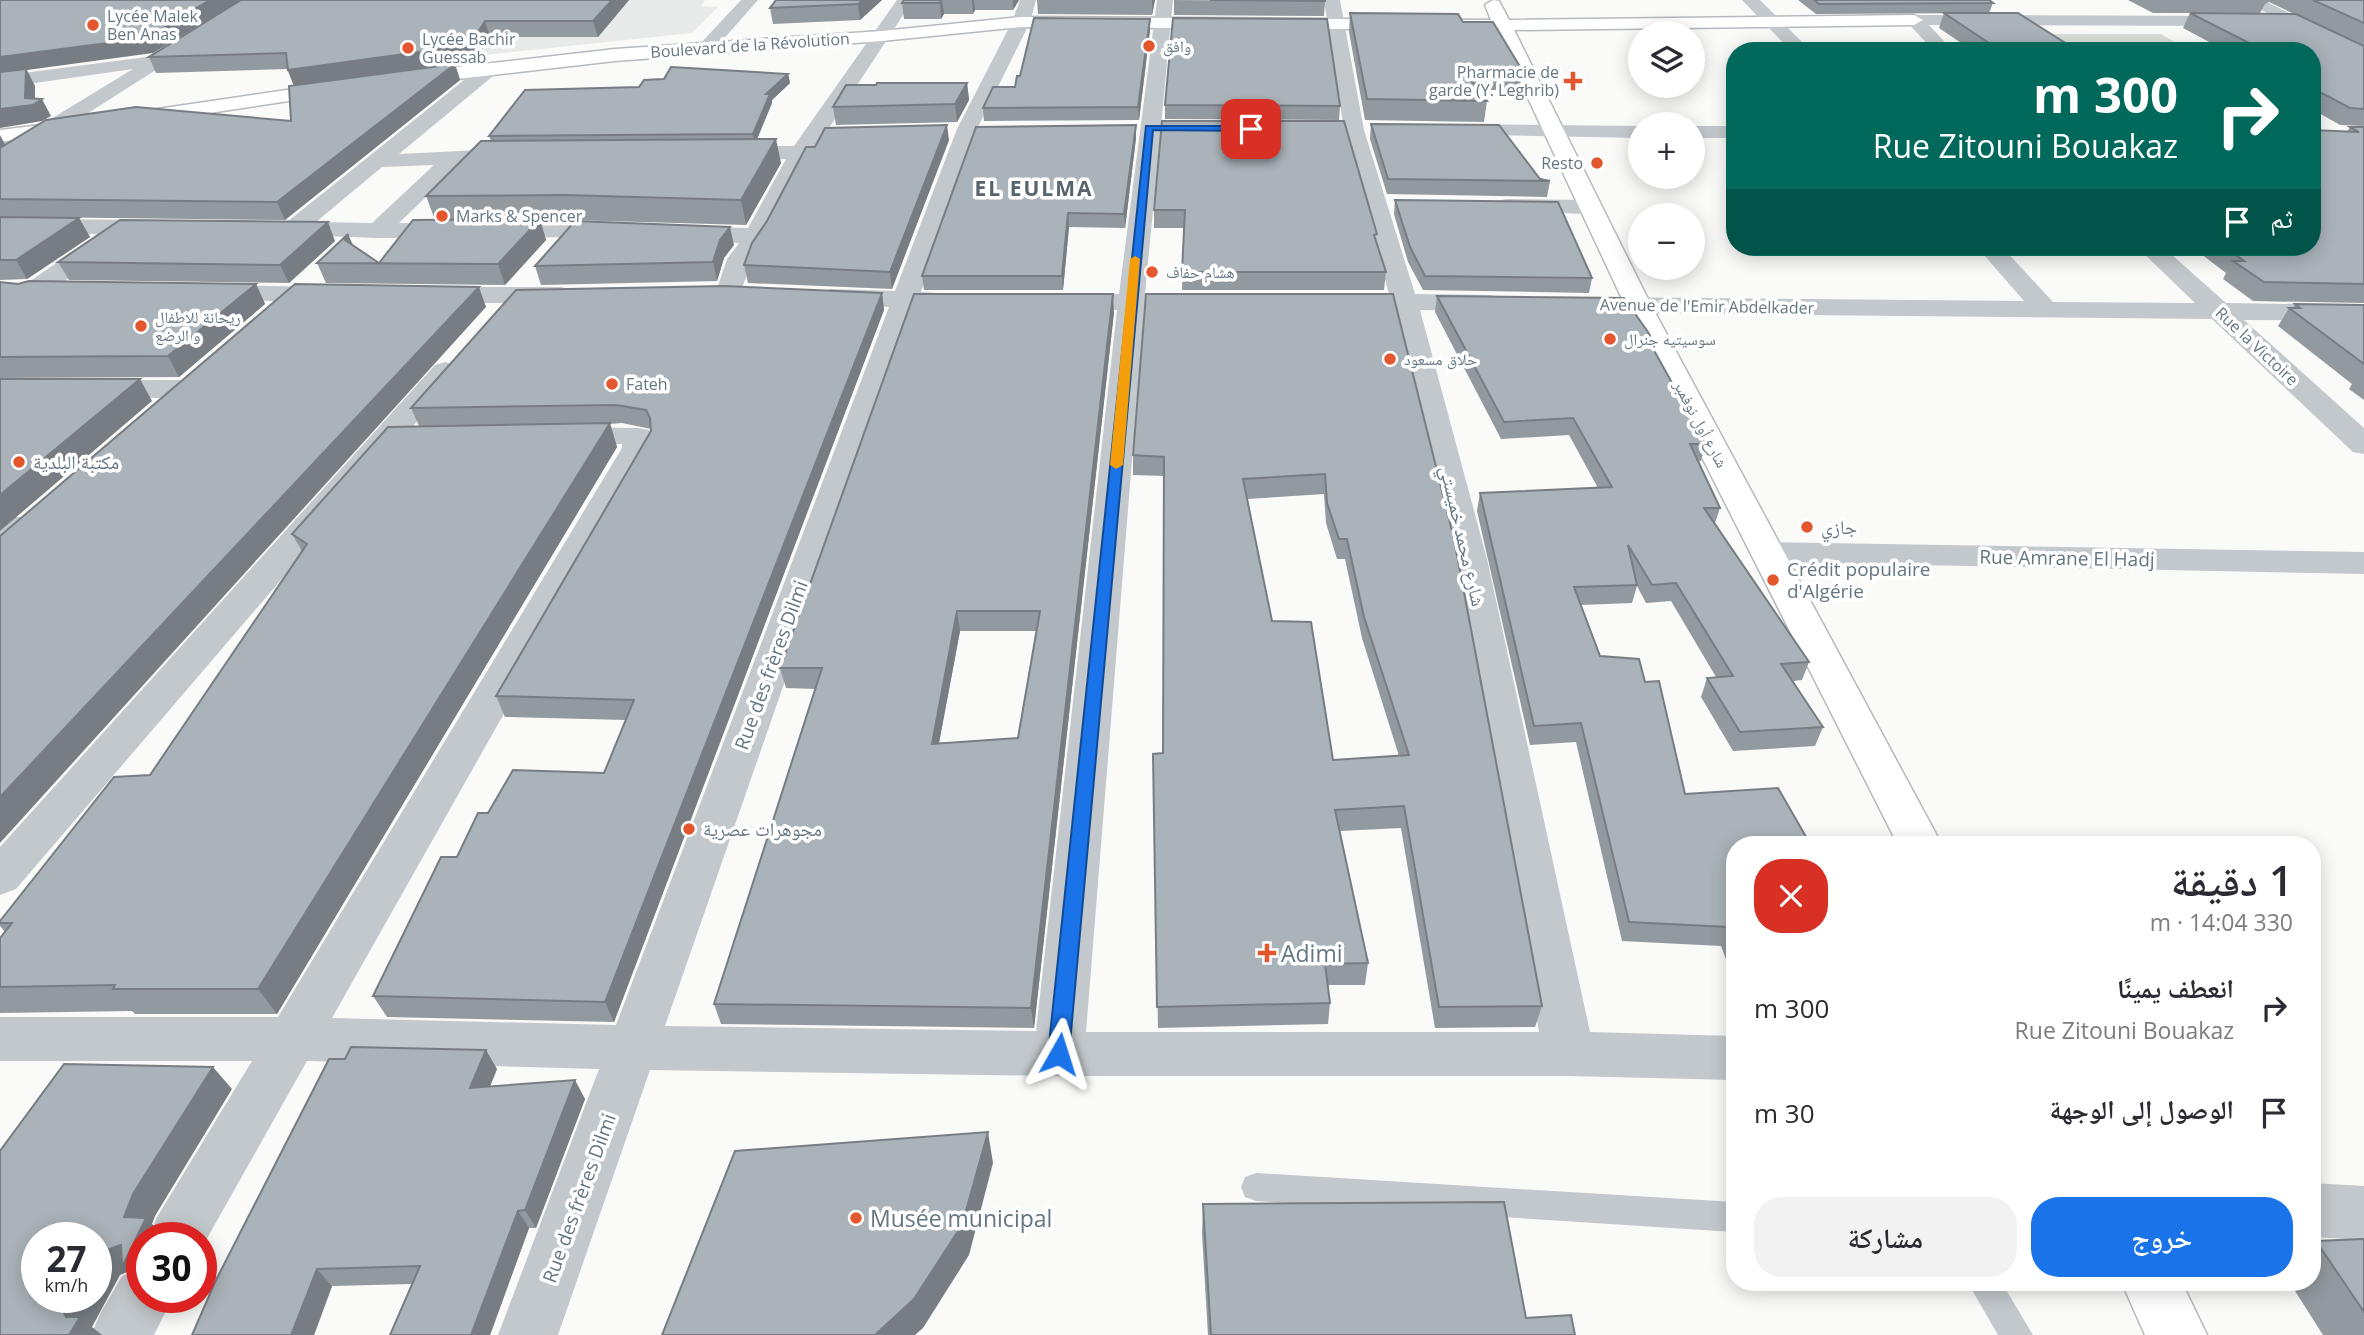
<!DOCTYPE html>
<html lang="ar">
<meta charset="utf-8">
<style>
body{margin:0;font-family:"Open Sans","Noto Naskh Arabic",sans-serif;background:#f2f2f3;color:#2b2b33;direction:rtl;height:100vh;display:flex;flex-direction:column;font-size:26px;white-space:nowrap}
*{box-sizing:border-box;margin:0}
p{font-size:23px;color:#7c7c81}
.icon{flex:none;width:38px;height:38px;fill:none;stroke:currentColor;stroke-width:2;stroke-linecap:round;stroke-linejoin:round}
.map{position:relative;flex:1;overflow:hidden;direction:ltr}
.sheet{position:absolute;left:1726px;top:836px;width:595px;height:455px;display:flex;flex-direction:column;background:#fff;border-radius:28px;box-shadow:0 4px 18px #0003;direction:rtl}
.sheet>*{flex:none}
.guide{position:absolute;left:1726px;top:42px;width:595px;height:214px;border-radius:28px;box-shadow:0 4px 18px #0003;direction:rtl;background:#00695c;color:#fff;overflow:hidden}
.tools{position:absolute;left:1628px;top:21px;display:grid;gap:14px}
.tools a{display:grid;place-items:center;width:77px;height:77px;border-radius:50%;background:#fff;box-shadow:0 4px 18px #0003;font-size:35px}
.speed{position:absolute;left:21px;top:1222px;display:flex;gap:14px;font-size:35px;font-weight:700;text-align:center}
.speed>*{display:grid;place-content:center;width:91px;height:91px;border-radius:50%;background:#fff;box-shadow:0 4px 18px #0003;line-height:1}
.speed small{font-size:18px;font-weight:400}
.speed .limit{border:10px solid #d22;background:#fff;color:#111}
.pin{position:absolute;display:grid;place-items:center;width:60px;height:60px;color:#fff;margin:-30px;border-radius:14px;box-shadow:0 4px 10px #0006}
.me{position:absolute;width:77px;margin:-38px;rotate:6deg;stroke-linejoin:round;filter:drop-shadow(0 0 5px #0008)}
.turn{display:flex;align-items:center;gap:24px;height:147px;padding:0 28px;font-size:32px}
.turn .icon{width:91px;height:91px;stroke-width:2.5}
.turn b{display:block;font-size:49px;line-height:60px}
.then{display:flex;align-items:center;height:66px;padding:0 28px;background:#0003;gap:14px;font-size:26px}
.round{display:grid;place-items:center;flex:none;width:74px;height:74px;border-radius:28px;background:#f2f2f3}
.headline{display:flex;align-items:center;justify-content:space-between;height:119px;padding:0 28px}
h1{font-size:42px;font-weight:600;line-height:52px}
.cta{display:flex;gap:14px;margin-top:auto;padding:14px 28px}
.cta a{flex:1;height:80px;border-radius:28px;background:#1a73e8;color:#fff;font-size:28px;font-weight:600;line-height:80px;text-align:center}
.cta a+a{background:#f2f2f3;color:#2b2b33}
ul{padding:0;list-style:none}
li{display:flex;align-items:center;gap:21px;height:105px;padding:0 28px}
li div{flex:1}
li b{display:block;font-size:26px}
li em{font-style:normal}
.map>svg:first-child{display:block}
</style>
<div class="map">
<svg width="2364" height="1335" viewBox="0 0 2364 1335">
<rect width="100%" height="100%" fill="#fafaf8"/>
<path fill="#e8e9e9" d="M341 0H705L701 6 718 7 692 33 494 54 302 83Z"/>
<path fill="#dadfd7" d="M2040 34H2161L2189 51H2066Z"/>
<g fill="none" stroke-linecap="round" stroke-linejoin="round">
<g stroke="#b5babe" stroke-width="3">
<g id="primary">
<path d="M1493 0 1499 1 1509 20 1914 15 1923 20 1914 25 1514 30 1651 305 1942 845H1898L1625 305 1496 30 1021 27 882 41 615 61 404 85 394 79 404 73 615 49 882 31 1021 17 1491 20 1485 5Z"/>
<path d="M341 82 351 88 348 92 130 125 123 123 120 119 123 115 130 113Z"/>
<path d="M74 121 81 123 84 127 81 131 0 142V130Z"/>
<path d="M2122 1283H2182L2207 1335H2145Z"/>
</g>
</g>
<g fill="#c3c8cc" fill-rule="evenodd">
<path d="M1256 1173 1734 1202V1232L1256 1201 1245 1197 1241 1187 1245 1177Z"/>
<path d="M1968 1283H2002L2033 1335H1998Z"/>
</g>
<g fill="#c3c8cc" fill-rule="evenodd">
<path d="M246 0H266L8 164 0 166V150L133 69 0 88V76L154 56Z"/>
<path d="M741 0H758L713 51H701L698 47 701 43Z"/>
<path d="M897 0H913L829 128 882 129 886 133 882 137 875 139 820 141 810 154 768 236 753 259 738 298 729 300 720 298 716 292 727 259 739 243 681 240 672 238 669 233 672 228 681 226 748 228 786 159 728 160 720 158 717 153 720 148 728 146H794Z"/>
<path d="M1020 0H1036L1030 22 977 129 921 292 973 295 977 301 973 307 964 309 915 307 665 1026 1036 1031 1117 310 1053 308 1049 302 1053 296 1119 294 1157 0H1173L1145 294 1207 296 1211 302 1207 308 1144 310 1086 1032H1539L1453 559 1393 310 1333 307 1329 301 1333 295 1389 294 1344 130 1324 0H1340L1364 130 1415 294 1489 295 1498 297 1502 303 1498 309 1489 311 1420 310 1487 559 1590 1032 1734 1036V1080L1569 1076H1059L650 1070 558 1335H498L599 1069 307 1061 201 1249V1237H149L157 1217 252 1061H0V1017H278L622 448V444L563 445 552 443 548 436 552 429 563 427 638 428 649 430 653 437 654 448 332 1018 616 1025 889 307 831 305 822 303 818 297 822 291 831 289 895 291 957 129 1012 22Z"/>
<path d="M1742 0H1760L1811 51H1791Z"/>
<path d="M2242 0H2263L2364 50V63Z"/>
<path d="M1914 15 2238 16 2247 21 2238 26 1929 25 1953 51H1934L1905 20Z"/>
<path d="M491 62 500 68 498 72 399 154 518 148 526 150 529 155 526 160 518 162 460 164 399 223 617 225 626 227 629 232 626 237 377 238 270 234 267 229 270 224 287 222 484 64ZM434 165 372 223 316 222 382 167Z"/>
<path d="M1449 124 1640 126V138L1442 134 1439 130 1442 126Z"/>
<rect x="1692" y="126" width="42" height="12"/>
<path d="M1506 199 1588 200 1596 202 1600 207 1596 212 1588 214 1498 211 1494 206 1498 201Z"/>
<path d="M0 219 162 220 171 222 174 227 171 232 116 234 119 239 116 244 10 320 0 322V302L98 234 0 233Z"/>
<path d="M1977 247H2002L2053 302 2195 303 2137 247H2163L2226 303 2364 305V321L2244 320 2364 428V454L2353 452 2212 319 1598 313 1589 311 1585 305 1589 299 1598 297 2024 301Z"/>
<path d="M209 285 334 287 343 289 347 295 343 301 334 303 200 299 196 293 200 287Z"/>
<path d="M429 287H561L570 289 574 295 570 301 561 303H429L420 301 416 295 420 289Z"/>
<path d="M445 362 455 365 459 371 455 377 16 889 0 895V847L435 365Z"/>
<path d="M0 380H185L195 383 200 389 195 395 185 398H0Z"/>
<path d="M0 517H29L41 520 46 527 41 534 29 537H0Z"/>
<path d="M1769 542 2364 552V574L1769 562 1757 559 1752 552 1757 545Z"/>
<path d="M2312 1183 2364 1186V1240L2312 1237Z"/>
<path d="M142 1268V1297H173L154 1335H91L100 1314 122 1276Z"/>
</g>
<use href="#primary" fill="#fff" fill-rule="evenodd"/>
</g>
<g fill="#929a9f" fill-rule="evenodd">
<path d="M629 0 598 37H490L475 61 385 73 455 64 460 80 285 220 27 217 79 218 90 237 27 279 0 280V148L291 121 294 86 287 69 156 73 149 57Z"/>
<path d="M776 0H882L860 20 773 24 770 8Z"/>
<path d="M904 0H1019L1013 10H975L973 14H944L941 19H904L902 3Z"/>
<path d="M1037 0H1155L1152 15 1038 14Z"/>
<path d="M1174 0 1325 1 1324 16 1174 15Z"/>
<path d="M1798 0H1989L1993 3 1989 13 1816 14Z"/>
<path d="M2128 0H2364V126L2340 125 2312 109V51H2226L2183 28 2190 13 2294 14 2269 2 2265 4 2260 13H2153Z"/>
<path d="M1350 13 1463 22 1522 70 1519 90H1478L1487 101 1484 122 1365 120 1349 32Z"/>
<path d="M1944 13 2078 51H1973L1939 28Z"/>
<path d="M1150 30 1139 120 984 121 983 108 1015 87 1020 76Z"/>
<path d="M788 74 790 83 772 100V103L757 139 781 163 746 225 572 220 540 221 546 240 505 285 326 283 317 263 353 245 379 263 435 220 426 196 491 141 489 136 639 87Z"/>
<path d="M967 83 969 100 957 122 836 125 833 107 876 85Z"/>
<path d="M1165 105 1340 106 1339 120 1165 119Z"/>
<path d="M1162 121 1376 241 1386 272 1384 290H1182L1184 228H1154V210Z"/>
<path d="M1371 124 1550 181 1547 197 1387 194 1370 139Z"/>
<path d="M2350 127H2364V303L2253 301 2223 279 2226 273 2192 247H2312L2347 132Z"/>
<path d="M1136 138 1125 228 1069 227 1063 290H924L922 276Z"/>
<path d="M949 140 892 289 748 283 744 265 815 147Z"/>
<path d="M1395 200 1592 278 1589 293 1423 290 1408 262 1394 214Z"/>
<path d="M335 241 289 283 69 280 58 262Z"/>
<path d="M734 245 724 258 717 281 541 285 535 266Z"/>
<path d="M0 282 18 284H256L265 304 179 377 0 378Z"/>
<path d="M882 293 884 310 614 1022 387 1017 373 996 457 857 488 813 604 773 626 720 505 717 496 696 651 431V429L622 423 610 424 617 447 277 1014H135L132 1011 0 1013V938L5 932 0 926V921L150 775 302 551 292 534 419 426 411 408Z"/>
<path d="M1393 294 1542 1006 1535 1027 1435 1028 1401 828 1340 831 1368 963 1365 985H1328L1330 1003 1328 1024 1158 1028 1153 754 1163 753 1164 476 1133 475V455ZM1324 494 1326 523 1337 559H1345L1362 638 1399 756 1333 760 1272 621 1247 499Z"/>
<path d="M1437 296 1655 345 1654 350 1706 444 1701 461H1698L1720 508 1715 523 1809 662 1802 680 1793 681 1823 727 1815 746 1733 751 1701 697 1707 678 1716 677 1671 601 1646 603 1637 586 1632 603 1580 605 1600 656 1645 682 1685 794 1734 845V981L1721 946 1622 941 1576 742 1530 745 1477 511 1480 493 1598 488 1569 435 1501 439 1435 312Z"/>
<path d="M2295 304 2364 305V400L2349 389 2352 384 2278 326 2289 308H2293Z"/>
<path d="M1114 312 1034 1028 721 1024 714 1004 815 689 786 688 780 668ZM960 631H1036L1018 738 939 743Z"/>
<path d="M497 1069 490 1086 585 1099 536 1228H529L490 1335H390L412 1284 332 1286 314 1335H192Z"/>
<path d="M1203 1204 1526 1318 1575 1335H1208L1202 1234Z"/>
<path d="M2364 1239V1335H2323L2290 1283H2312V1245L2316 1241Z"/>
</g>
<g fill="#777d82">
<path d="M210 0H241L153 53 27 70 35 86V103L42 99 51 116 42 121 0 128V57Z"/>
<path d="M612 0H629L598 37 593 21Z"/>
<path d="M863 0H882L860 20 858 4Z"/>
<path d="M941 0H942L944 14 941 19 940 3Z"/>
<path d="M972 0H974L975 10 973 14Z"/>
<path d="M1013 0H1019L1013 10Z"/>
<path d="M1152 0H1155L1152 15Z"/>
<path d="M1150 19V30L1139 120 1138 107Z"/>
<path d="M485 21 490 37 475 61 294 86 288 70Z"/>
<path d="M455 64 460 80 285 220 277 202Z"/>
<path d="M788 74 790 83 772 100V103L755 144 753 134 766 94Z"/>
<path d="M967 83 969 100 957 122 955 104Z"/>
<path d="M947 125 949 140 892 289 890 272Z"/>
<path d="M1136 125V138L1125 228 1124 214Z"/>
<path d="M0 135 5 144 0 148Z"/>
<path d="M776 139 781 163 746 225 741 200Z"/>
<path d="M1068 213 1069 227 1063 290 1062 276Z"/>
<path d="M79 218 90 237 27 279 16 260Z"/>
<path d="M540 219 546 240 505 285 498 264Z"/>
<path d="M328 222 335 241 289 283 280 265Z"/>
<path d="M730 227 734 245 724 258 717 281 713 262 720 240Z"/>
<path d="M348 234 357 254 345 240Z"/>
<path d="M256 284 265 304 179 377 168 356Z"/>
<path d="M479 287 486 307 0 843V797Z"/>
<path d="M882 293 884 310 614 1022 605 1002Z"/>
<path d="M1113 294 1114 312 1034 1028 1031 1008Z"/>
<path d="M140 379 152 401 0 531V495Z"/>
<path d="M610 423 617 447 277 1014 258 989Z"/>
<path d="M957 611 960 631 935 764 932 744Z"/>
<path d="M486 1050 497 1069 482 1106 470 1088Z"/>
<path d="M213 1067 232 1089 155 1216 152 1224 166 1237H142V1285L127 1272 120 1275 92 1327 102 1335H69L66 1317 64 1313 73 1297H96V1254L124 1217 133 1194Z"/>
<path d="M575 1080 585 1099 536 1228 525 1210Z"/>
<path d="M988 1132 993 1163 969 1255 923 1328 915 1335H875Z"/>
<path d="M518 1211 529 1228 490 1335H471Z"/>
<path d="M317 1269 332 1286 314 1335H291Z"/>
</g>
<g fill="#aab3b9" stroke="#777d82" stroke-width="2" fill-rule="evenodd">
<path d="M0 0H210L146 38 0 57Z"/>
<path d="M241 0H612L593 21H485L470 45 288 70 286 53 149 57Z"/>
<path d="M776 0H863L858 4 770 8Z"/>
<path d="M904 0H941L940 3H902Z"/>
<path d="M1210 0H1325V1Z"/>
<path d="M1814 0H1989L1993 3 1819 4Z"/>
<path d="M2313 0H2364V23Z"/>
<path d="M1350 13 1458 14 1463 22H1493L1522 70H1463L1487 101 1367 99Z"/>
<path d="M1944 13H2018L2078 51H2001Z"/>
<path d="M2190 13 2296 14 2364 46V109L2350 108 2312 88V51H2244L2229 44 2249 43Z"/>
<path d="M1034 18 1150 19 1138 107 983 108 993 87H1015L1017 76H1020Z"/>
<path d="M1173 18 1327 19 1340 106 1165 105Z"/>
<path d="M455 64 277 202 0 199V148L46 120 136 107 291 121 289 86Z"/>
<path d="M671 67 788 74 766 94H770L753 134 489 136 525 90 639 87 644 80 664 79Z"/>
<path d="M26 69 25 98 42 99 33 105 0 109V72Z"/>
<path d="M877 83H967L955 104 833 107 846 85H876Z"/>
<path d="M1162 121H1344L1377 234 1374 235 1386 272H1182L1185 210H1154Z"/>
<path d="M1371 124 1499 125 1540 179 1550 181 1388 179Z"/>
<path d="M947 125 890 272 744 265 752 243 767 221 806 147H815L825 128Z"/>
<path d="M1136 125 1124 214 1068 213 1062 276H922L976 127Z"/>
<path d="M2350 127H2364V284L2264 282 2233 261H2244L2225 247H2312V130L2359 132Z"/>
<path d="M776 139 741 200 564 195 426 196 481 141Z"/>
<path d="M1395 200 1558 202 1592 278 1425 276 1410 247Z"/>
<path d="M0 217 79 218 16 260H0Z"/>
<path d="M540 219 498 264 317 263 348 234 345 240 379 263 413 220Z"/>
<path d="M120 220 328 222 280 265 58 262Z"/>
<path d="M575 221 730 227 720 240 713 262 535 266Z"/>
<path d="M29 281 256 284 168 356 0 357V282L18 284Z"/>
<path d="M295 284 479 287 0 797V536Z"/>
<path d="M725 286 882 293 605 1002 373 996 441 857H457L478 813H488L513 770 604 773 634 700 496 696 651 431 650 418 646 410 616 405 411 408 516 290Z"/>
<path d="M914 294H1113L1031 1008 714 1004 822 668H780ZM957 611H1040L1018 738 932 744Z"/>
<path d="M1146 294H1393L1454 539 1542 1006 1439 1007 1404 806 1335 810 1368 963 1325 964 1330 1003 1157 1007 1153 754 1163 753 1164 457 1133 455ZM1325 474 1327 503 1339 539H1347L1364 617 1409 755 1333 760 1311 622 1272 621 1243 479Z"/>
<path d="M1437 296 1624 298 1648 332 1655 345H1651L1706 444H1690L1720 508H1704L1809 662 1781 664 1823 727 1740 732 1707 678 1733 676 1676 583 1652 585 1628 545 1637 585 1574 587 1600 656 1639 659 1645 682 1659 681 1685 794 1778 788 1809 842 1837 840 1840 845H1734V942L1728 927 1629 922 1581 723 1534 726 1480 493 1612 487 1573 418 1504 422Z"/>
<path d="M2295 304 2364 305V364L2289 308H2300Z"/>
<path d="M0 379H140L0 495Z"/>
<path d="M610 423 258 989H113L115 985 0 987V938L12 923H0V921L114 777 150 775 307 544 292 534 388 427Z"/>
<path d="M351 1047 486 1050 470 1088 575 1080 525 1210 518 1211 471 1335H390L420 1266 317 1269 291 1335H192L216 1280 329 1059H345Z"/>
<path d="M64 1064 213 1067 133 1194 124 1217 146 1218 122 1267 121 1245 96 1254V1237H37V1297H73L64 1313 66 1317H80L69 1335H0V1151Z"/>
<path d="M988 1132 962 1225 914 1299 875 1335H662L735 1151Z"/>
<path d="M1504 1202 1526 1318 1571 1315 1575 1335H1211L1203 1204Z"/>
<path d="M2364 1239V1312L2316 1241Z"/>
</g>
<path fill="#1a73e8" stroke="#114b97" stroke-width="2" d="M1146 126H1251L1256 129 1251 131 1153 130 1069 1054 1066 1060 1059 1063 1051 1060 1048 1054Z"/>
<path fill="#f59e0b" d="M1135 256 1140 259 1123 465 1116 469 1110 465 1130 259Z"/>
<g fill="#e4572e" stroke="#fff" stroke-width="2.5">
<circle cx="93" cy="25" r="7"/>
<circle cx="1149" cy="46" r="7"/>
<circle cx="408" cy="48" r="7"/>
<path d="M1569.5 70.5h7v7h7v7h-7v7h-7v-7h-7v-7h7z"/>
<circle cx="1597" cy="163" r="7"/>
<circle cx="442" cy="216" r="7"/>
<circle cx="1152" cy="272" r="7"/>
<circle cx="141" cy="326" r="7"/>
<circle cx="1610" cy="339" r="7"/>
<circle cx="1390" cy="359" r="7"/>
<circle cx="612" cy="384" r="7"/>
<circle cx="19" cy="462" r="7"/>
<circle cx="1807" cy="527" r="7"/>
<circle cx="1773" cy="580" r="7"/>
<circle cx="689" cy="829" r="7"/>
<path d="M1263.5 942.5h7v7h7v7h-7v7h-7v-7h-7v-7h7z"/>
<circle cx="856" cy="1218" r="7"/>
</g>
<g text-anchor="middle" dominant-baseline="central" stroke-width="7" stroke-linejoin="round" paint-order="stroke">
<g font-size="16" fill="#657683" stroke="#fff" text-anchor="start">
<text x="107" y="16">Lycée Malek<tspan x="107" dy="18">Ben Anas</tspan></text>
<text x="422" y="39">Lycée Bachir<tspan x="422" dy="18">Guessab</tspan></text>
<text x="1163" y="46">وافق</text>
<text x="1559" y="72" text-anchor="end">Pharmacie de<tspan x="1559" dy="18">garde (Y. Leghrib)</tspan></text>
<text x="1583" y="163" text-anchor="end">Resto</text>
<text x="456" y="216">Marks &amp; Spencer</text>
<text x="1166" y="272">هشام حفاف</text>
<text x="155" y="317">ريحانة للاطفال<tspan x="155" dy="18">و الرضع</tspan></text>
<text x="1624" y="339">سوسيتيه جنرال</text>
<text x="1404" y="359">حلاق مسعود</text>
<text x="626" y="384">Fateh</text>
</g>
<g font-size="16" fill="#657683" stroke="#fff">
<text transform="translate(750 45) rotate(-4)">Boulevard de la Révolution</text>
<text transform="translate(1707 306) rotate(1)">Avenue de l'Emir Abdelkader</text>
<text transform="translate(2257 346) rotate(43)">Rue la Victoire</text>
<text transform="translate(1701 424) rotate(62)">شارع أول نوفمبر</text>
</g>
<g font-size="19" fill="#657683" stroke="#fff" text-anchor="start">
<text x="33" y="462">مكتبة البلدية</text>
<text x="1821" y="527">جازي</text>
<text x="1787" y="569">Crédit populaire<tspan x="1787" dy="22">d'Algérie</tspan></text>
<text x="703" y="829">مجوهرات عصرية</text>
</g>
<g font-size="19" fill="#657683" stroke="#fff">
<text transform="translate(1463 536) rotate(77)">شارع محمد خميستي</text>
<text transform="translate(2067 558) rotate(1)">Rue Amrane El Hadj</text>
<text transform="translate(771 665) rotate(-70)">Rue des frères Dilmi</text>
<text transform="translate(579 1198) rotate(-70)">Rue des frères Dilmi</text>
</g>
<g font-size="21" font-weight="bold" letter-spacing="2" fill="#57646e" stroke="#fff">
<text x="1034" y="188">EL EULMA</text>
</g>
<g font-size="23" fill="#657683" stroke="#fff" text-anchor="start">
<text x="1281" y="953">Adimi</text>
<text x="870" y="1218">Musée municipal</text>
</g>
</g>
</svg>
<div class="tools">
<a><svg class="icon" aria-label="layers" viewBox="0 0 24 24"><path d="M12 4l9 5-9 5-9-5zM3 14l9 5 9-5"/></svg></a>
<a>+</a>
<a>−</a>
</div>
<div class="speed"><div>27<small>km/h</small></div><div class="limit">30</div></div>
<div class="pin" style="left:1251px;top:129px;background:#d93025"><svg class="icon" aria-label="arrive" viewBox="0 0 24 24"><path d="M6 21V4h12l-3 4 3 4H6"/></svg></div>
<svg class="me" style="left:1059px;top:1054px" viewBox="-20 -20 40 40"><path d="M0-17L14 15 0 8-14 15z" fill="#1a73e8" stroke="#fff" stroke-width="4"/></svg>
<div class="guide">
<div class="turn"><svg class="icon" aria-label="right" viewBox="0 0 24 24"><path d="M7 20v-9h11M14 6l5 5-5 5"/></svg><div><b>300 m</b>Rue Zitouni Bouakaz</div></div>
<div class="then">ثم<svg class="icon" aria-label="arrive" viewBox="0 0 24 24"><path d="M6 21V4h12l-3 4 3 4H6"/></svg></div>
</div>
<section class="sheet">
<div class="headline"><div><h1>1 دقيقة</h1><p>330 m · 14:04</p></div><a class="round" style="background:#d93025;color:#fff"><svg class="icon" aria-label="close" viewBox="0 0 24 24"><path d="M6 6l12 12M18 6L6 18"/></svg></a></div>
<ul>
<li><svg class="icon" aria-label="right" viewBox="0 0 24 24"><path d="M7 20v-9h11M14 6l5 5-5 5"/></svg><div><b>انعطف يمينًا</b><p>Rue Zitouni Bouakaz</p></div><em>300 m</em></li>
<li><svg class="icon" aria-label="arrive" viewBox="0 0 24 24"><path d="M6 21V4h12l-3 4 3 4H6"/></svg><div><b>الوصول إلى الوجهة</b></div><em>30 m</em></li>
</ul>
<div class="cta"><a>خروج</a><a>مشاركة</a></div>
</section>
</div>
